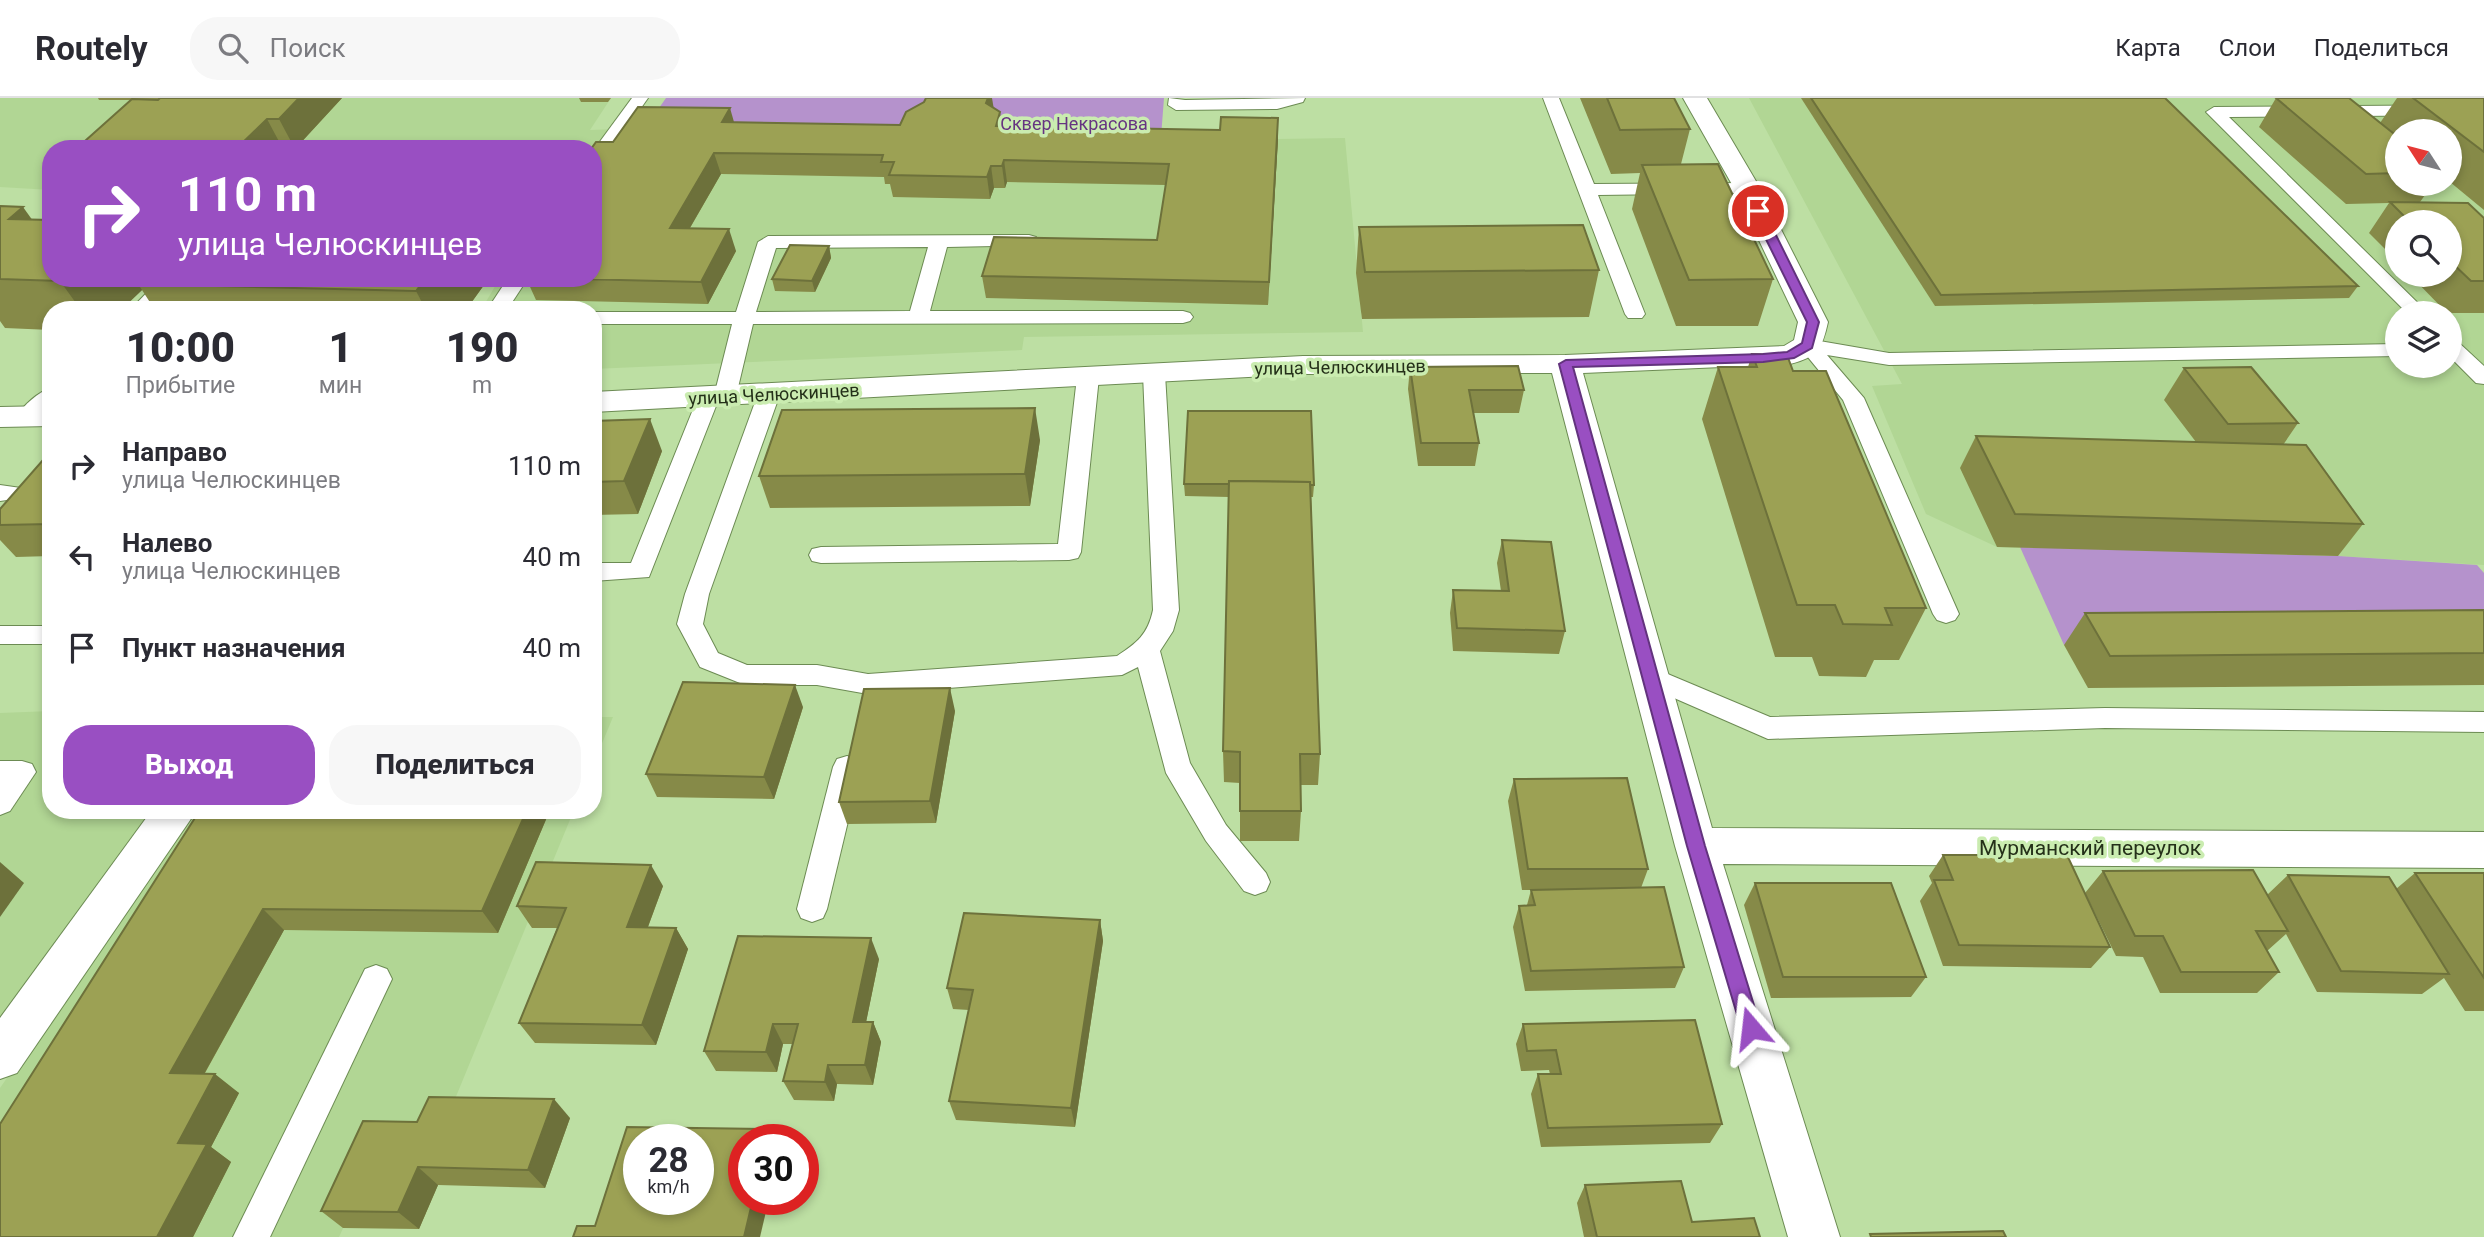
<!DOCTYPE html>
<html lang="ru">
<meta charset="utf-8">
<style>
body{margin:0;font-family:Roboto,sans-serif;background:#f7f7f7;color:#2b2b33;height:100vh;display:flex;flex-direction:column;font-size:26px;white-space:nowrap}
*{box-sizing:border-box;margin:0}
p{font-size:23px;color:#7c7c81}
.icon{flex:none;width:38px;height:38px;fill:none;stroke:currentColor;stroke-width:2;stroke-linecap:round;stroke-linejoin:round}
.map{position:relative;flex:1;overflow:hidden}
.details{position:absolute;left:42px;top:203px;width:560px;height:518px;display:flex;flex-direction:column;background:#fff;border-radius:28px;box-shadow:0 4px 10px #0003}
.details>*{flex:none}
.guide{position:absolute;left:42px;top:42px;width:560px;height:147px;border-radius:28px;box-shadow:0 4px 10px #0003;background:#994fc2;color:#fff;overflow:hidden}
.needle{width:46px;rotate:306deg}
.buttons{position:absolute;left:2385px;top:21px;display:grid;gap:14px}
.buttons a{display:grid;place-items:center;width:77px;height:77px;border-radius:50%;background:#fff;box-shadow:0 4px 10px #0003;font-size:35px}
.speed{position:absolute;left:623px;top:1026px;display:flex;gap:14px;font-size:35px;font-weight:700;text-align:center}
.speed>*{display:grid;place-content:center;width:91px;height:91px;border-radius:50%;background:#fff;box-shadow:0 4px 10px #0003;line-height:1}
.speed small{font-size:18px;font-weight:400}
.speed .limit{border:10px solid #d22;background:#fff;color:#111}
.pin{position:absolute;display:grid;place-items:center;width:60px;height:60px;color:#fff;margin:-30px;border:4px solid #fff;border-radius:50%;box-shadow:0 2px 7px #0007}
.me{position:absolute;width:77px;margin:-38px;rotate:343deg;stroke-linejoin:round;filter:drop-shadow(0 0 5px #0008)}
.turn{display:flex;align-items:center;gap:24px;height:147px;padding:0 21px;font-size:32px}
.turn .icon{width:91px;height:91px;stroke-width:2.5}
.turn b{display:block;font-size:49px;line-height:60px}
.eta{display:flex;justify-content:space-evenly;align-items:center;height:119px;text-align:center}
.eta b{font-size:42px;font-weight:800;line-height:49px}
.cta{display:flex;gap:14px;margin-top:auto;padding:14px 21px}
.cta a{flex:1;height:80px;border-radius:28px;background:#994fc2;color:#fff;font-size:28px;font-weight:800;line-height:80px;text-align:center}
.cta a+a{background:#f7f7f7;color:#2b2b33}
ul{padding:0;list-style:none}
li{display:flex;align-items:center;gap:21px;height:91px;padding:0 21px}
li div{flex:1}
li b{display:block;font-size:26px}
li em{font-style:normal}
header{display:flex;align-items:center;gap:42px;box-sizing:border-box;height:98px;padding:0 35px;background:#fff;border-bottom:2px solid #e1e1e2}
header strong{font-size:33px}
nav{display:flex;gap:38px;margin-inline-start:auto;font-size:24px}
.search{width:490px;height:63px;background:#f7f7f7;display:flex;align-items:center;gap:18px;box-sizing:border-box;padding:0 24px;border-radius:28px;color:#7c7c81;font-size:26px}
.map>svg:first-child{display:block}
</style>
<header>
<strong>Routely</strong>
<div class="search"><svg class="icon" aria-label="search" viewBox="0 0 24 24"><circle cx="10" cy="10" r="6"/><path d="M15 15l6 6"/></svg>Поиск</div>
<nav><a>Карта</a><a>Слои</a><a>Поделиться</a></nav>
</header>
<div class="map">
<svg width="2484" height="1139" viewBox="0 0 2484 1139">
<rect width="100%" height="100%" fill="#bddfa3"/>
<g fill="#b1d694" fill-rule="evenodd">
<path d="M0 0H611L590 32 645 30 1278 41 1345 40 1363 234 1024 239 1022 252 593 271V212H481L500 180H593V51H51V92L0 89Z"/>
<path d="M1749 0H2484V467L2338 458 1997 449 1926 416 1872 288 1902 286ZM2398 33H2450V86H2398ZM2398 124H2450V177H2398ZM2398 215H2450V268H2398Z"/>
<path d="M51 613V712H159L0 929V615Z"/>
<path d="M593 619H613L593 667Z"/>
<path d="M193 712H574L448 1018 384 1042 339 1139H0V990Z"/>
</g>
<g fill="#b592cc">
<path d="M666 0H1164L1160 52 917 30H645Z"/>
<path d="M2020 449 2338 458 2477 467 2484 475V544L2064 547Z"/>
</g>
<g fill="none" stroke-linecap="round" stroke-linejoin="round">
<g stroke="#6c8b53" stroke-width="2">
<g id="service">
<path d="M632 0H648L599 70 593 71V53Z"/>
<path d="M1169 0 1185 2 1305 0 1303 4 1277 11 1176 12 1168 7Z"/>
<path d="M1543 0H1559L1594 86 1747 85 1756 90 1747 95 1598 97 1645 216 1642 220H1628L1625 216Z"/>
<path d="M2484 7V17L2229 19 2428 215H2407L2206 14 2214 9Z"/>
<path d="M1029 137 1036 139 1038 143 1036 147 947 149 930 213H1183L1190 215 1193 219 1190 223 1183 225 753 226 736 298 733 303H718L649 479 593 483V465H631L698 299 701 294H715L732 226H593V214H736L758 144 768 138ZM928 149 910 213 756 214 776 150Z"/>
<path d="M161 180H183L152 212H130Z"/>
<path d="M508 180H528L507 212H487Z"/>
<path d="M1808 241 1889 255 2398 246V258L1889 267 1827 257 1864 300 1959 516 1955 522 1946 525 1937 522 1933 516 1843 302 1798 247 1801 243Z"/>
<path d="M2450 241 2457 243 2484 268V286L2476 285 2450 259Z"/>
<path d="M1154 270 1162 271 1165 276 1179 512 1173 533 1160 553 1190 665 1226 727 1266 775 1270 784 1266 793 1255 797 1244 793 1206 743 1166 675 1138 569 1122 577 868 596 817 587H745L700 569 677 526 685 496 758 296 761 291H777L780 296 709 496 703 526 718 555 747 567H817L868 576 1117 558C1137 545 1148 536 1153 512L1143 276 1146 271Z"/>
<path d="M1088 273 1096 274 1099 279 1081 454 1078 460 1069 462 821 465 812 463 809 457 812 451 821 449 1058 446 1077 279 1080 274Z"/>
<path d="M51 290V309L36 323H20L17 318C24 307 38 294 51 290Z"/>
<path d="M0 387 21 390 25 395 21 400 0 403Z"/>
<rect x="0" y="528" width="51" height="18"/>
<path d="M1651 569 1770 619 2105 610 2484 614V634L2105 630 1768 641 1642 586 1638 579 1642 572Z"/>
<path d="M847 658 857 661 861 669 827 811 823 820 812 824 801 820 797 811 833 669 837 661Z"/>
<path d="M0 663H22L32 666 36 674 10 713 0 717Z"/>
<path d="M376 867 387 871 392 881 270 1139H233L365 871Z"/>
</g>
</g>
<g stroke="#6c8b53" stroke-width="2">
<g id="minor">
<path d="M1683 0H1707L1760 90 1828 224C1822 251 1818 259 1790 266L1583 275 1712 730 2484 734V770L1723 766 1840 1139H1788L1675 748 1552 275 1303 276 593 314V294L1303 258 1565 257 1784 248 1794 242 1798 224 1734 90Z"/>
<path d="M51 308V328L0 329V309Z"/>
<path d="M152 712H197L17 975 0 981V920Z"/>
</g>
</g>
<use href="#service" fill="#fff" fill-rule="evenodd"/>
<use href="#minor" fill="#fff" fill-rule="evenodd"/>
</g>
<g fill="#868a48">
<path d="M98 0H342L295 51H76L131 2H99Z"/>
<path d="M579 0H611L608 4H581Z"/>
<path d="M1580 0H1674L1690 31 1681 66 1773 181 1758 228H1676L1632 111 1640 75 1611 76Z"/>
<path d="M1801 0H2165L2358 188 2349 200 1935 208Z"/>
<path d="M2276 0 2380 25 2397 0H2484V112L2450 84V33H2398V86H2433L2420 104 2406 105 2484 120V215H2447L2410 177H2450V124H2398V164L2369 135 2389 105 2346 106 2259 29Z"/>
<path d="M994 10 1002 28 1278 41 1268 207 986 200 982 178 1157 142 1166 87 1007 84 1005 90H994L990 101 893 99 890 86H885L884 79 721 76 690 130 736 153 708 206 536 202 526 180H593L613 44 734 24 900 27Z"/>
<path d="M0 108 51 180H489L466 212H155L142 192 121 212H51V232L5 230 0 223Z"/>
<path d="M1359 129 1599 172 1589 219 1362 221 1356 175Z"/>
<path d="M829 148 831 160 815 194 775 193 772 181Z"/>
<path d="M1752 256 1926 510 1899 562H1874L1866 579 1819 578 1812 559H1775L1702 321 1718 269H1748Z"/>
<path d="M1410 269 1524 292 1519 315H1473L1479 345 1475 368H1418L1408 291Z"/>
<path d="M2184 270 2298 325 2283 347 2363 426 2338 458 1997 449 1960 370 1976 338 2196 344 2164 302Z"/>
<path d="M593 323 662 353 638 416 593 417Z"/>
<path d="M1040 342 1030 408 770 410 759 378Z"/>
<path d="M51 362V458L16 459 0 442V427Z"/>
<path d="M1184 386 1314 387 1313 399H1311L1320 656 1318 687H1300L1301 713 1299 743H1240V685L1224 684 1223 653 1229 399 1185 398Z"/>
<path d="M1502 442 1565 533 1559 556 1453 553 1450 515 1453 492 1501 493 1497 465Z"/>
<path d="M2484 512V587L2088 590 2064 547 2085 515Z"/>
<path d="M803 609 774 701 657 699 646 676Z"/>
<path d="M955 613 936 725 847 726 839 704Z"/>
<path d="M1514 681 1648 771 1641 790 1684 869 1675 890 1525 893 1513 829 1519 808 1527 807 1531 792H1522L1508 703Z"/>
<path d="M200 712H550L498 835 284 832 205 975 239 995 211 1049 231 1064 193 1139H0Z"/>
<path d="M1943 757 2110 849 2091 870 1943 868 1920 803 1932 785 1929 778Z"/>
<path d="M2103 773 2267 797 2288 777 2396 791 2415 775H2484V913H2465L2444 880 2422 896 2317 894 2286 836 2267 853 2279 874 2257 895H2160L2143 859 2116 858 2085 795Z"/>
<path d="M1755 785 1926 879 1911 899 1771 900 1744 807Z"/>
<path d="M663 788 648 829 676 830 688 851 656 947 535 945 519 925 557 830H532L517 808Z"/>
<path d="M1100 822 1103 843 1075 1029 956 1022 949 1003 969 912 953 911 947 890Z"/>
<path d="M879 861 866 924H873L881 944 873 987 837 986 834 1003 794 1002 783 983 793 946H783L777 974 716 973 704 953Z"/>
<path d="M1523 926 1722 1026 1710 1045 1541 1049 1531 996 1538 976H1550L1549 972 1521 973 1516 946Z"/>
<path d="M570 1020 545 1090 438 1087 419 1131 343 1130 321 1113 417 1024Z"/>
<path d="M1585 1087 1692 1124 1760 1139H1584L1577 1105Z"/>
</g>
<g fill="#6d713b">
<path d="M299 0H342L295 51 279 21Z"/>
<path d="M988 0H992L994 12 986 5Z"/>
<path d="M730 10 736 31 722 24Z"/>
<path d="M1000 14 1003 35 996 28Z"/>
<path d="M1278 20V41L1268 207 1269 184Z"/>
<path d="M267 21 283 51H236Z"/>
<path d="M714 55 721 76 677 152 670 130Z"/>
<path d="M1004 62 1007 84 1005 90 1002 68Z"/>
<path d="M991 68 994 90 990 101 987 79Z"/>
<path d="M23 109 51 148 9 121Z"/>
<path d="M729 131 736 153 708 206 701 184Z"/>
<path d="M829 148 831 160 815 194 812 183Z"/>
<path d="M64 180H155L138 186 142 192 121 212H81L60 183Z"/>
<path d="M426 180H489L466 212H426L416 193Z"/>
<path d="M1035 310 1040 342 1030 408 1025 376Z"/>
<path d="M650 321 662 353 638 416 624 383Z"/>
<path d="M795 587 803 609 774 701 764 679Z"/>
<path d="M950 590 955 613 936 725 930 703Z"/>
<path d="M527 712H550L498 835 482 813Z"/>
<path d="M0 764 24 785 0 819Z"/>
<path d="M651 767 663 788 640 850 627 829Z"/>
<path d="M263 811 284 832 194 994 170 975Z"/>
<path d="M1100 822 1103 843 1075 1029 1071 1010Z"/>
<path d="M676 830 688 851 656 947 642 927Z"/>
<path d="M871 840 879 861 862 944 853 924Z"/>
<path d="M873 924 881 944 873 987 865 967Z"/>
<path d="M773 926 783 946 777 974 766 954Z"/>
<path d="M828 967 837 986 834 1003 825 984Z"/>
<path d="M215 976 239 995 211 1049 231 1064 193 1139H157L178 1045Z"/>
<path d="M554 1001 570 1020 545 1090 528 1072Z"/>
<path d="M771 1031 777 1041H768Z"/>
<path d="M418 1069 438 1087 419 1131 398 1114Z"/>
<path d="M753 1101H769L760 1139H744Z"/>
</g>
<g fill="#9ca154" stroke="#6d713b" stroke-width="2" fill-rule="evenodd">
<path d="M160 0H299L279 21H267L236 51H76L132 1 158 2Z"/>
<path d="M926 0H988L986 5 1000 14 996 28 1220 32 1221 19 1278 20 1269 184 982 178 994 139 1157 142 1169 66 1004 62 1002 68H991L987 79 889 77 894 64H881L883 57 714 55 670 130 729 131 701 184 538 180H593V51H591L596 44H613L638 9 730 10 722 24 900 27 906 14 924 4Z"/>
<path d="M1607 0H1674L1690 31 1620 32Z"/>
<path d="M1811 0H2165L2358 188 1941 197Z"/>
<path d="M2276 0H2349L2398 39V75L2366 76Z"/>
<path d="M2413 0H2484V54Z"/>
<path d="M1718 66 1773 181 1689 182 1642 67Z"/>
<path d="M2390 104 2468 105 2484 120V183H2471L2450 163V124H2410Z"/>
<path d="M0 108 23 109 9 121 51 122V180H64L60 183 0 181Z"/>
<path d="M1583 127 1599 172 1365 174 1359 129Z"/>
<path d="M790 147 829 148 812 183 772 181Z"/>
<path d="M144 180H426L416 193 138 186Z"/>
<path d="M1752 256 1787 257 1793 273H1826L1926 510H1885L1892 527 1843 526 1835 507H1797L1718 269H1757Z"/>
<path d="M1518 268 1524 292H1469L1479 345H1421L1410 269Z"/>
<path d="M2251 269 2298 325 2228 326 2184 270Z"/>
<path d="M1035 310 1025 376 759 378 782 312Z"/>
<path d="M1188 313H1311L1314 387H1310V384L1229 383V386H1184Z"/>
<path d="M650 321 624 383 593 384V323Z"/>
<path d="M1976 338 2306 347 2363 426 2015 416Z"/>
<path d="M43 362H51V426L0 427V411Z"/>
<path d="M1229 383 1310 384 1320 656H1300L1301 713H1240V654L1223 653Z"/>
<path d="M1502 442 1551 444 1565 533 1457 530 1453 492 1509 493Z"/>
<path d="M2484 512V555L2110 558 2085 515Z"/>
<path d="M683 584 795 587 764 679 646 676Z"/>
<path d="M950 590 930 703 839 704 864 591Z"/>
<path d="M1627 680 1648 771H1528L1514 681Z"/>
<path d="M200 712H527L482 813 263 811 170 975 215 976 178 1045 207 1046 157 1139H0V1026Z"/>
<path d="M1943 757H2067L2110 849 1959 847 1934 782H1953Z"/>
<path d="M536 764 651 767 627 829 676 830 642 927 519 925 566 810 517 808Z"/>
<path d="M2253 772 2288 833H2256L2279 874H2181L2163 838H2135L2103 773Z"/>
<path d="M2415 775H2484V880Z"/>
<path d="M2288 777 2389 779 2449 876 2341 873Z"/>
<path d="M1755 785H1891L1926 879H1783Z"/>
<path d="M1664 789 1684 869 1531 873 1519 808 1535 807 1531 792Z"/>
<path d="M964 815 1100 822 1071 1010 949 1003 973 892 947 890Z"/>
<path d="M738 838 871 840 853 924H873L865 967H828L825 984 783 983 798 926H773L766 954 704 953Z"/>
<path d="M1695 922 1722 1026 1548 1030 1538 976H1561L1556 952 1527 953 1523 926Z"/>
<path d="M429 999 554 1001 528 1072 418 1069 398 1114 321 1113 363 1023 417 1024Z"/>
<path d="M627 1029 771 1031 768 1041H744V1101H753L744 1139H573L577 1128H595ZM639 1041H698V1101H639Z"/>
<path d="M1681 1083 1692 1124 1754 1120 1760 1139H1597L1585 1087Z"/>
<path d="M2003 1133 2006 1139H1871L1870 1136Z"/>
</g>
<path fill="#994fc2" stroke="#63337e" stroke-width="2" d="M1758 109 1764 113 1819 224 1812 250 1794 260 1763 264 1573 269 1705 748 1761 930 1758 937 1751 939 1744 937 1741 930 1687 748 1559 266 1566 262 1763 256 1787 254 1802 245 1807 224 1752 113Z"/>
<g text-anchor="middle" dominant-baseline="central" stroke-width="7" stroke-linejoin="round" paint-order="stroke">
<g font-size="18" fill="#663481" stroke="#caecb0">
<text x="1074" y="25">Сквер Некрасова</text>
</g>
<g font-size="18" fill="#243019" stroke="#caecb0">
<text transform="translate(1340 269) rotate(-1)">улица Челюскинцев</text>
<text transform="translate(774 296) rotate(-3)">улица Челюскинцев</text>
</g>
<g font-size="21" fill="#243019" stroke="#caecb0">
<text x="2090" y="750">Мурманский переулок</text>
</g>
</g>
</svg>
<div class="buttons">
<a><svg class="needle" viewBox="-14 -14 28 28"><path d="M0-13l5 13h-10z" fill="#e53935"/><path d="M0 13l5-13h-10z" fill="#7c7c81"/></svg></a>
<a><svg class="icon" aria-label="search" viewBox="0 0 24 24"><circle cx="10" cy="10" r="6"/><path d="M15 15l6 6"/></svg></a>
<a><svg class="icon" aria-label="layers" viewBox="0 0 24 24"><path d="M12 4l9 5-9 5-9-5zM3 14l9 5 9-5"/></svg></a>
</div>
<div class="speed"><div>28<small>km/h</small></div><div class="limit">30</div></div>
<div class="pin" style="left:1758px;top:113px;background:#d93025"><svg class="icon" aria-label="arrive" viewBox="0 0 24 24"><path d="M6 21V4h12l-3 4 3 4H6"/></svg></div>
<svg class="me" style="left:1751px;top:930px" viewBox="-20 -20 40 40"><path d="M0-17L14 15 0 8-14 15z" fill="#994fc2" stroke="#fff" stroke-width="4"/></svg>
<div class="guide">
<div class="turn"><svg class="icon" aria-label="right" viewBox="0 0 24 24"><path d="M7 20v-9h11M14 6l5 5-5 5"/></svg><div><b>110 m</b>улица Челюскинцев</div></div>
</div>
<section class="details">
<div class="eta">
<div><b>10:00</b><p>Прибытие</p></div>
<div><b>1</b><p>мин</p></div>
<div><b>190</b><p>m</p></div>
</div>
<ul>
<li><svg class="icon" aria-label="right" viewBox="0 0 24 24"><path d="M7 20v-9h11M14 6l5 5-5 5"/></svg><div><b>Направо</b><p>улица Челюскинцев</p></div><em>110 m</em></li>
<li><svg class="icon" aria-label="left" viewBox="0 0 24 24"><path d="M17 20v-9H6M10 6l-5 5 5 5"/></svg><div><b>Налево</b><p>улица Челюскинцев</p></div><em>40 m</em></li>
<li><svg class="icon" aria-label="arrive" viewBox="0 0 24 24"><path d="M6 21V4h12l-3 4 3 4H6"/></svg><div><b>Пункт назначения</b></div><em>40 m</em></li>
</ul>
<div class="cta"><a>Выход</a><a>Поделиться</a></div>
</section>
</div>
